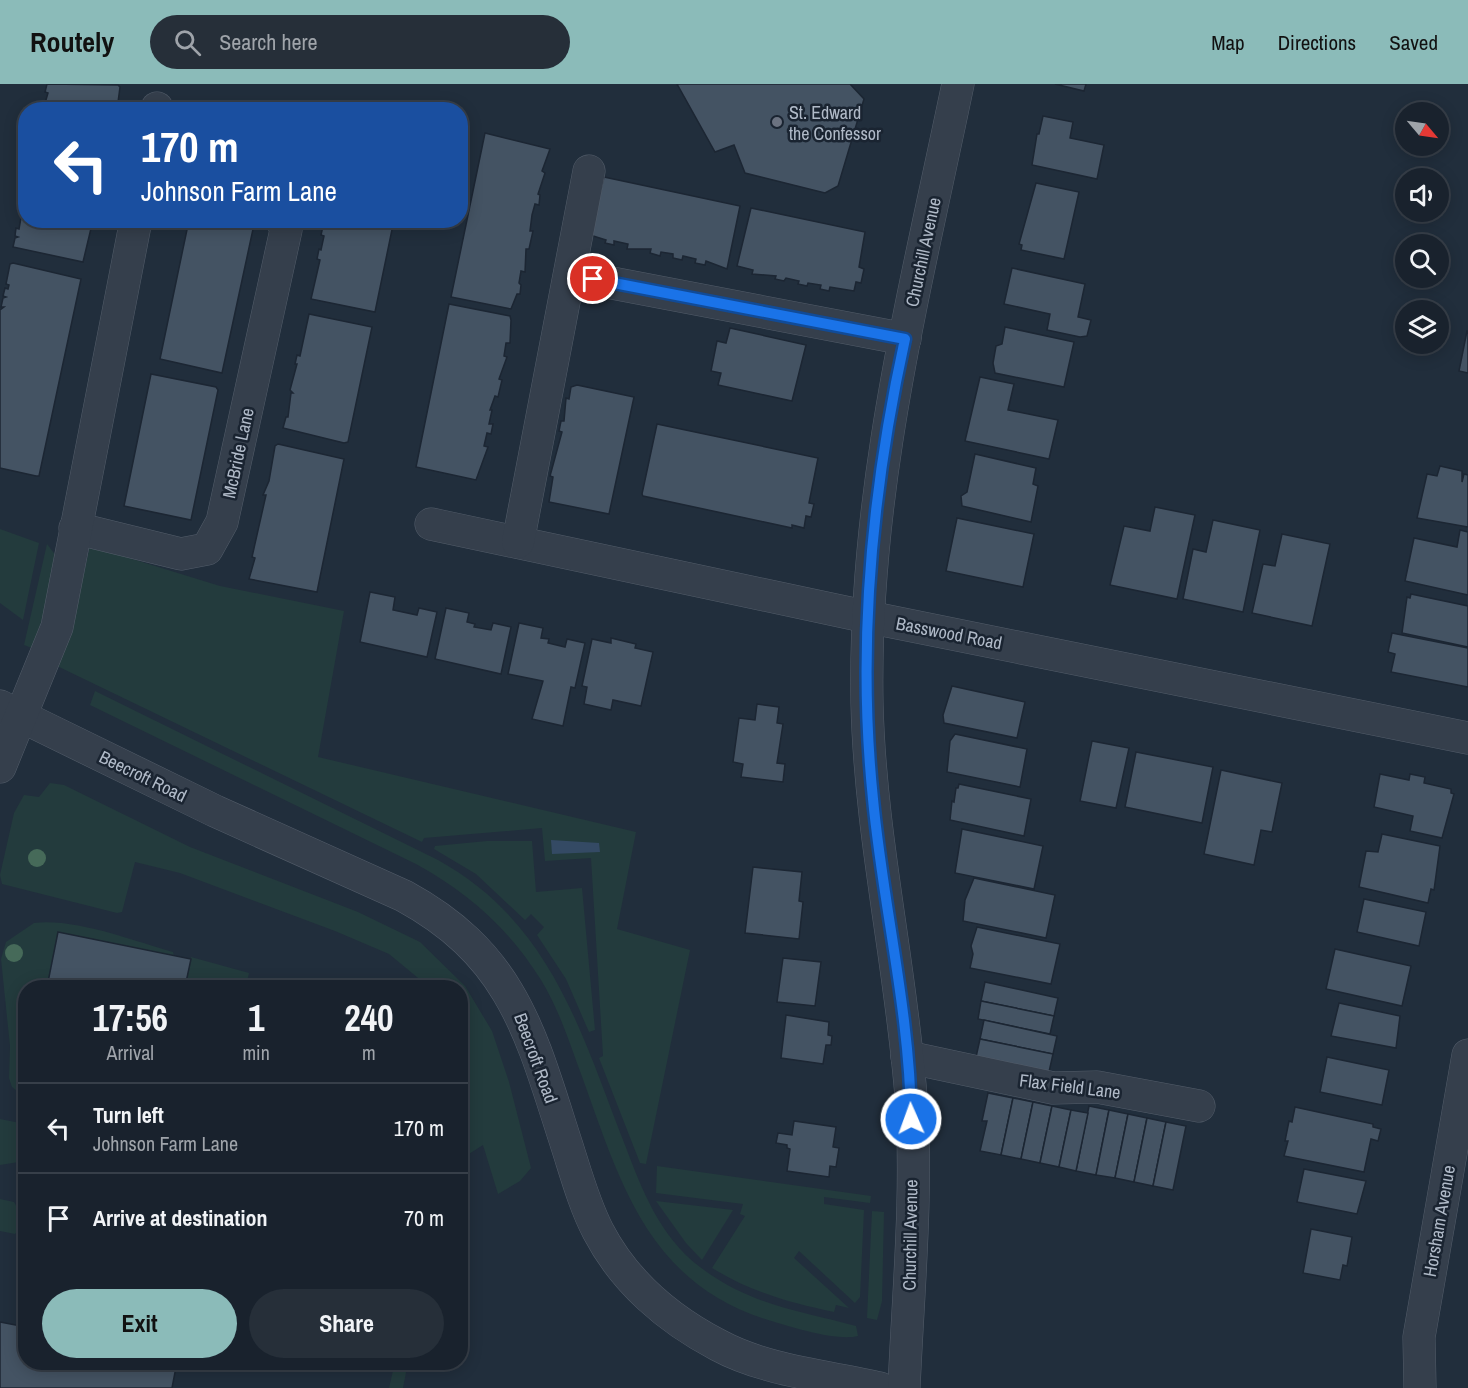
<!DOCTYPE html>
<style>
body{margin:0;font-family:"Archivo Narrow",sans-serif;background:#262f39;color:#f1f3f6;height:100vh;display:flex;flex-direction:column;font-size:22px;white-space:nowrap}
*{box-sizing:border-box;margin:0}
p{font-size:20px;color:#9fa4aa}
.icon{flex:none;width:33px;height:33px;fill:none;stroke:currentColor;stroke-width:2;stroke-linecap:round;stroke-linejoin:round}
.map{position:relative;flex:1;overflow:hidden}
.drawer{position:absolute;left:18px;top:896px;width:450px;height:390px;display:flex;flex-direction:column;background:#19222d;border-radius:24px;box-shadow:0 3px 15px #0003,0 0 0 2px #373f49}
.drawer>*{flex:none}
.hud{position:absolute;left:18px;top:18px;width:450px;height:126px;border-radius:24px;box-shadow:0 3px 15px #0003,0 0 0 2px #373f49;background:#1a4fa0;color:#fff;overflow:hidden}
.needle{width:39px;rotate:119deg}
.controls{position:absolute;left:1395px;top:18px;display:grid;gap:12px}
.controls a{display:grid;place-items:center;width:54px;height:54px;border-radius:50%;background:#19222d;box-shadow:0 3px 15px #0003,0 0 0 2px #373f49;font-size:30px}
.pin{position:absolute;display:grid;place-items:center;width:51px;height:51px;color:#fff;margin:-26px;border:3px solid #fff;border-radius:50%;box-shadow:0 2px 6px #0007}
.me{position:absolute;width:66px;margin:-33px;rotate:358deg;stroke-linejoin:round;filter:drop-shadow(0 0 4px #0008)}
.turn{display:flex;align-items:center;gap:21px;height:126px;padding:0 24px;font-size:27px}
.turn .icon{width:78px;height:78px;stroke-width:2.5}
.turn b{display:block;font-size:42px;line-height:51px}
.eta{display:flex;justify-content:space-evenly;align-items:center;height:102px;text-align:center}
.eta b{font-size:36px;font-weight:700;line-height:42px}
.primary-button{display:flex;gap:12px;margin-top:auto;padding:12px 24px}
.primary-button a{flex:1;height:69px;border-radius:36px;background:#8bbbb9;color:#111;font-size:24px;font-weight:700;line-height:69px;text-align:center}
.primary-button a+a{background:#262f39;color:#f1f3f6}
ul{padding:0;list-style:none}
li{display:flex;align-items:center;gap:18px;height:90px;padding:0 24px;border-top:2px solid #373f49}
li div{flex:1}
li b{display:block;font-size:22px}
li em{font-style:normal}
header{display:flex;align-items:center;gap:36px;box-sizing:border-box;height:84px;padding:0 30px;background:#8bbbb9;color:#111}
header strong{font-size:28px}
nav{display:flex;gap:33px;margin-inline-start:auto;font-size:21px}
.search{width:420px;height:54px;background:#262f39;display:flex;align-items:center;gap:15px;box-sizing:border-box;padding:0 21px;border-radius:33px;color:#9fa4aa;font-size:22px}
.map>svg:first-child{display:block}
</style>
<header>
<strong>Routely</strong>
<div class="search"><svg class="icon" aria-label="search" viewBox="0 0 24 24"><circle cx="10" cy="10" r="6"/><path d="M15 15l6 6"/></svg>Search here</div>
<nav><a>Map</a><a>Directions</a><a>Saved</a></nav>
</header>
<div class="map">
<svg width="1468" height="1304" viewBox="0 0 1468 1304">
<rect width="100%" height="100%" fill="#212e3c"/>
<g fill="#233b3d">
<path d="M0 445 39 459 23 536 0 519Z"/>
<path d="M47 460 56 472 46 524 32 564 24 561Z"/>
<path d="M90 462 220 502 344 527 318 673 636 748 617 845 690 866 646 1080 640 1079 599 974 603 972 591 774 545 777 542 744 424 754 422 758 55 581 70 550Z"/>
<path d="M95 607 438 776C552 839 581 949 625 1061 642 1106 660 1153 700 1183 750 1221 797 1226 856 1242L858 1252C838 1257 798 1245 778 1239 644 1202 620 1095 577 979 567 951 557 922 541 896 509 845 469 809 416 780L90 621Z"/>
<path d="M50 699 64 701 190 763 358 828 420 858 465 902 492 947 509 998 531 1084 520 1097 498 1110 483 1061 461 1075 460 903H429L389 870 335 847 180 789 135 778 122 828 117 829 2 800 0 791 14 729 24 711 39 713Z"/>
<path d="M487 757H532L536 808 582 804 595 946 589 948 566 895 537 851 544 843 531 830 525 836 476 790 434 765 435 762Z"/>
<path d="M34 839C76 834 133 857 173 868L174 872 47 903H26L25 1013 12 1003 9 994 10 962 1 875 6 858Z"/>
<path d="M191 873 249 889 246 903H185Z"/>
<path d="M0 1035 25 1040V1077L0 1081Z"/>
<path d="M657 1082 871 1112 870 1119 824 1113V1120L864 1126 860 1213 855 1219 799 1167 794 1174 849 1224 836 1221 834 1228C790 1219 751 1208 712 1184L745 1132 740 1130 743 1120 656 1109Z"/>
<path d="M0 1115 14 1118C20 1127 23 1142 15 1150L0 1147Z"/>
<path d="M656 1117 733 1126 702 1176 686 1159Z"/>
<path d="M872 1127 884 1128 882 1217 877 1236 867 1234Z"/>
<path d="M395 1278H408L403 1304H389Z"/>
</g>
<path fill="#344a64" d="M551 756 599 759 600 768 552 770Z"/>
<g fill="#445363" stroke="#1c2633" stroke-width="1.5">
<path d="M47 0 118 1 120 3 117 26H43L48 9 45 8Z"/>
<path d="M677 0H850L864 15 838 102 825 109 745 89 734 61 715 68Z"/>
<path d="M1055 0H1086L1084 7Z"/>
<path d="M1043 32 1073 38 1070 54 1104 61 1097 95 1032 81 1037 50H1039Z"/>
<path d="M485 49 550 65 542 87 545 89 538 110 540 111 539 121 535 120 532 131 530 147H533L529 165H526L525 188 521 187 519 199 521 201 520 210H517L511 225 451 213Z"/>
<path d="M604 93 740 122 727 185 706 177 705 181 695 179 696 175 683 172 682 176 673 174V170L661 168 660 172 650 169 651 165H627L628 160 614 157V161L605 159 606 156 590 151Z"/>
<path d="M1036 99 1079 108 1064 175 1021 166 1022 161 1019 160Z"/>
<path d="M25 111 26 136H93L83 178 13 163 15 154 18 153 15 152 16 144 19 145Z"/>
<path d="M751 124 865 148 859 183 864 185 861 199 856 198 854 207 830 203 829 207 820 205 821 201 808 199 807 202 798 200 799 197 786 194 784 197 775 195 776 192 752 190 753 186 737 182Z"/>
<path d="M189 136H255L222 289 160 275Z"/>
<path d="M329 136H394L375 228 311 215 320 176 317 175 319 165 321 166 324 152 321 151 323 142 326 143Z"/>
<path d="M13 179 81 195 39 392H36L0 384V226L4 223H1L3 214 6 213 3 212 5 204 8 205 9 201 6 200 10 180Z"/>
<path d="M1012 184 1085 200 1078 233 1091 236 1087 252 1080 253 1047 246 1050 230 1004 220Z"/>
<path d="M449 220 510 232 511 236 510 259H506L504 272 507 273 499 295 502 296 498 313 495 312 490 326H492L489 340H493L491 350 487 349 484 362 488 363 476 396 416 383Z"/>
<path d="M309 230 372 243 348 358 344 359 283 344 286 333H288L291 309H293L290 306 297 280H295L297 271 300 272Z"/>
<path d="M1005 243 1074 258 1064 303 995 289 993 279 996 262 1002 260Z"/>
<path d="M730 244 806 261 792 317 718 301 721 289 711 287 717 257 726 259Z"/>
<path d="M1467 247H1468V289L1459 287Z"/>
<path d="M151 290 216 303 218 306 191 436 124 422Z"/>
<path d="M980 293 1014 300 1008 326 1058 336 1049 375 965 357Z"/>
<path d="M577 301 634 313 609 430 549 418 553 393 550 392 562 348 559 347 561 337H564L566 314 569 315 571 303Z"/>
<path d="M657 340 818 374 809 419 814 420 811 433 806 432 804 444 792 441V444L643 412 642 410Z"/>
<path d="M278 360 344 375 317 508 249 495 255 474 252 473 266 411H263L269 397 275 362Z"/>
<path d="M975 370 1036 384 1033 400 1038 402 1031 438 962 422 961 412 967 408Z"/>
<path d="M1440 382 1462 387V398L1464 390 1468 391V443L1417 434 1427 390 1437 392Z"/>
<path d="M1155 423 1195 431 1177 515 1110 501 1124 442 1150 447Z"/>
<path d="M957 434 1034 450 1023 503 946 487Z"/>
<path d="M1213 436 1260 446 1243 528 1183 515 1193 465 1206 468Z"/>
<path d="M1460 446 1468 448V511L1405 497 1414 454 1457 463Z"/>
<path d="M1282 450 1330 460 1312 542 1252 529 1263 480 1275 482Z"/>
<path d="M370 508 395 513 393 526 417 531 419 524 437 528 427 573 360 558Z"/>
<path d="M1411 510 1468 522V563L1402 549 1407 513 1410 514Z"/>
<path d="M446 524 469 529 467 538 475 540 474 543 491 546 493 539 511 543 501 590 435 575Z"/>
<path d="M519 539 543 544 541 554 549 555 548 559 565 563 567 555 585 559 575 604 571 603 563 642 532 635 543 597 508 590Z"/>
<path d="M1392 549 1468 564V603L1391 588 1395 570 1388 568Z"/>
<path d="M611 554 636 560 635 564 653 568 641 622 613 616 611 626 584 620 587 603 582 602 592 555 611 559Z"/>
<path d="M952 602 1025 618 1017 654 944 639 943 631Z"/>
<path d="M757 620 779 623 777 639 783 640 777 679 785 680 783 698 741 693 743 680 733 678 739 634 755 636Z"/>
<path d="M955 650 1027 665 1020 703 947 688 950 657Z"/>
<path d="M1092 657 1129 664 1116 724 1080 717Z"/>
<path d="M1136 668 1213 683 1202 739 1125 723Z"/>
<path d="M1221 686 1282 699 1272 748 1261 746 1254 781 1204 770Z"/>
<path d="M1380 690 1409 696 1410 690 1425 693 1424 699 1451 705V709L1454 710 1442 754 1410 747 1413 732 1374 723Z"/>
<path d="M959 700 1031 715 1024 752 950 736 952 717 954 718 956 704H958Z"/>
<path d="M962 745 1043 762 1034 805 955 789Z"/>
<path d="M1382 750 1440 762 1434 806 1431 805 1428 819 1359 803 1366 767 1378 768Z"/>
<path d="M753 783 802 788 799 817 803 818 799 855 745 849Z"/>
<path d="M974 794 1055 811 1046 854 963 837 965 816Z"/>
<path d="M1364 815 1426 828 1419 862 1357 848Z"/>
<path d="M977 843 1060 860 1051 900 970 884 973 870 971 862Z"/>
<path d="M58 848 191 875 185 903H47Z"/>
<path d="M1335 865 1411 882 1402 922 1326 905Z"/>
<path d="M783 874 821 878 815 922 777 918Z"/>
<path d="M985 898 1058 914 1054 932 981 917Z"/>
<path d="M981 917 1054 932 1050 950 978 935Z"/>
<path d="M1339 919 1400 932 1396 964 1331 952Z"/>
<path d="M786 931 829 938 828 951 832 952 831 961H826L823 980 781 974Z"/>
<path d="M984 936 1057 952 1053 970 980 955Z"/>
<path d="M980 955 1053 970 1049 988 976 973Z"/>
<path d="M1327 973 1389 986 1382 1021 1320 1008Z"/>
<path d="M988 1009 1013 1014 1001 1071 980 1067 987 1037H982Z"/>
<path d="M1013 1014 1033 1018 1021 1075 1001 1071Z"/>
<path d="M1033 1018 1052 1022 1040 1079 1021 1075Z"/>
<path d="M1052 1022 1071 1026 1059 1083 1040 1079Z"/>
<path d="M1089 1022 1109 1026 1096 1091 1076 1087Z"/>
<path d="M1295 1023 1373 1040V1043L1381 1045 1378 1057 1371 1055 1364 1088 1284 1072 1288 1057H1285L1289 1037 1292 1038Z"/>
<path d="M1071 1026 1088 1029 1076 1087 1059 1083Z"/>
<path d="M1109 1026 1128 1030 1115 1094 1096 1091Z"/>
<path d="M1128 1030 1147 1034 1134 1098 1115 1094Z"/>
<path d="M1147 1034 1166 1038 1153 1102 1134 1098Z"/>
<path d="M794 1037 836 1043 833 1063 839 1064 836 1083 830 1082 829 1093 787 1087 790 1065 787 1064V1061L776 1059 778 1049 792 1051Z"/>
<path d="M1166 1038 1186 1042 1173 1106 1153 1102Z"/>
<path d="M1304 1085 1366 1097 1357 1130 1297 1118Z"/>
<path d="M1311 1145 1352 1153 1347 1182 1343 1181 1340 1196 1303 1189Z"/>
<path d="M0 1238 26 1243V1278H177L172 1304H0Z"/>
</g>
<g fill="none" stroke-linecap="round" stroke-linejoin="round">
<g stroke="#535d6a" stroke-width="33">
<g id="minor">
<path d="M157 26V24"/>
<path d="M570 191 905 255"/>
<path d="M431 440 868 533 1468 654"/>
<path d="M75 444 181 470 207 465 222 438 286 146 282 136"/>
<path d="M518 458 589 87"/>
<path d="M0 622 215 727 404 812C514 872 531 951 567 1062 576 1090 584 1120 598 1147 624 1197 668 1235 718 1261 766 1287 827 1292 880 1304"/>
<path d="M0 683 57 543 136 136"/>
<path d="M907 973 1053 1004 1097 1003 1199 1022"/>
<path d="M904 1304C908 1210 918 1107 911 1013 901 881 870 752 867 619 863 406 915 207 958 0"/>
<path d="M1420 1304 1419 1253 1468 971"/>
</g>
</g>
<use href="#minor" stroke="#353f4c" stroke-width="32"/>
</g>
<g fill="#466a59">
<circle cx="37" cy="774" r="9"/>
<circle cx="14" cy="869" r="9"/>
</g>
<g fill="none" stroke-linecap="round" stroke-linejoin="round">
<g stroke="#114b97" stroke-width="15">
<path id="route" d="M593 195 905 255C872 405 857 561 873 715 883 822 910 928 911 1035"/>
</g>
<use href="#route" stroke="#1a73e8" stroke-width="10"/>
</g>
<circle fill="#6b7280" stroke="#1a2431" stroke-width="2" cx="777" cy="38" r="6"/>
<g text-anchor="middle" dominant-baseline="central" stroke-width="5" stroke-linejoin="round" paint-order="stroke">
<g font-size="18" fill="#b0bac8" stroke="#1a2431" text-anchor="start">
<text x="789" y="28">St. Edward<tspan x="789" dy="21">the Confessor</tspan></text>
</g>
<g font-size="18" fill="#b0bac8" stroke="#1a2431">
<text transform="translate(923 168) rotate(-78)">Churchill Avenue</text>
<text transform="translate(238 369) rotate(-78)">McBride Lane</text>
<text transform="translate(949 549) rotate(11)">Basswood Road</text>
<text transform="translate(143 692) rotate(26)">Beecroft Road</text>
<text transform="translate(536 974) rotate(70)">Beecroft Road</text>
<text transform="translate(1070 1002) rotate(7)">Flax Field Lane</text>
<text transform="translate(1439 1137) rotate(-80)">Horsham Avenue</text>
<text transform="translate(910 1151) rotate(-89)">Churchill Avenue</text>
</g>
</g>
</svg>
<div class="controls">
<a><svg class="needle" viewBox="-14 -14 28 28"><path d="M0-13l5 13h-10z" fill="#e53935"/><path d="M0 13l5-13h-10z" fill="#9fa4aa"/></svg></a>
<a><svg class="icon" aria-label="sound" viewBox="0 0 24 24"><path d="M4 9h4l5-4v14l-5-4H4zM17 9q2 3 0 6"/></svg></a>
<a><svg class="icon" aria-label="search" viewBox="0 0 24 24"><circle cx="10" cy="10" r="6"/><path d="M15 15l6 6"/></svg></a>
<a><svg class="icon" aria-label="layers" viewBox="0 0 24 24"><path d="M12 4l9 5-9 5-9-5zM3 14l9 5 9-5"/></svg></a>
</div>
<div class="pin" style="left:593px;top:195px;background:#d93025"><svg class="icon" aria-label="arrive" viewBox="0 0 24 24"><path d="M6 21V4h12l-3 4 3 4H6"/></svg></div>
<svg class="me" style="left:911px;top:1035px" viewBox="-20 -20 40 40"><circle r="17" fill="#1a73e8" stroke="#fff" stroke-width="3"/><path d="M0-11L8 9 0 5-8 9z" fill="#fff"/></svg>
<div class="hud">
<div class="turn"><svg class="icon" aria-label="left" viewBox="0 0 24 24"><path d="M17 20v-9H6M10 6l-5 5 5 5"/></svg><div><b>170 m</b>Johnson Farm Lane</div></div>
</div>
<section class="drawer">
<div class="eta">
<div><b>17:56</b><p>Arrival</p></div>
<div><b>1</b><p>min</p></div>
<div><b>240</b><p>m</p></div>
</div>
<ul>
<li><svg class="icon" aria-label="left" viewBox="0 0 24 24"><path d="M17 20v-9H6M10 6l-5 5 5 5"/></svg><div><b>Turn left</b><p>Johnson Farm Lane</p></div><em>170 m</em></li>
<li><svg class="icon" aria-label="arrive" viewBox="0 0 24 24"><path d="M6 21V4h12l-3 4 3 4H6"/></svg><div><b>Arrive at destination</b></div><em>70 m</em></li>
</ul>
<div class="primary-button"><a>Exit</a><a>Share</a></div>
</section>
</div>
